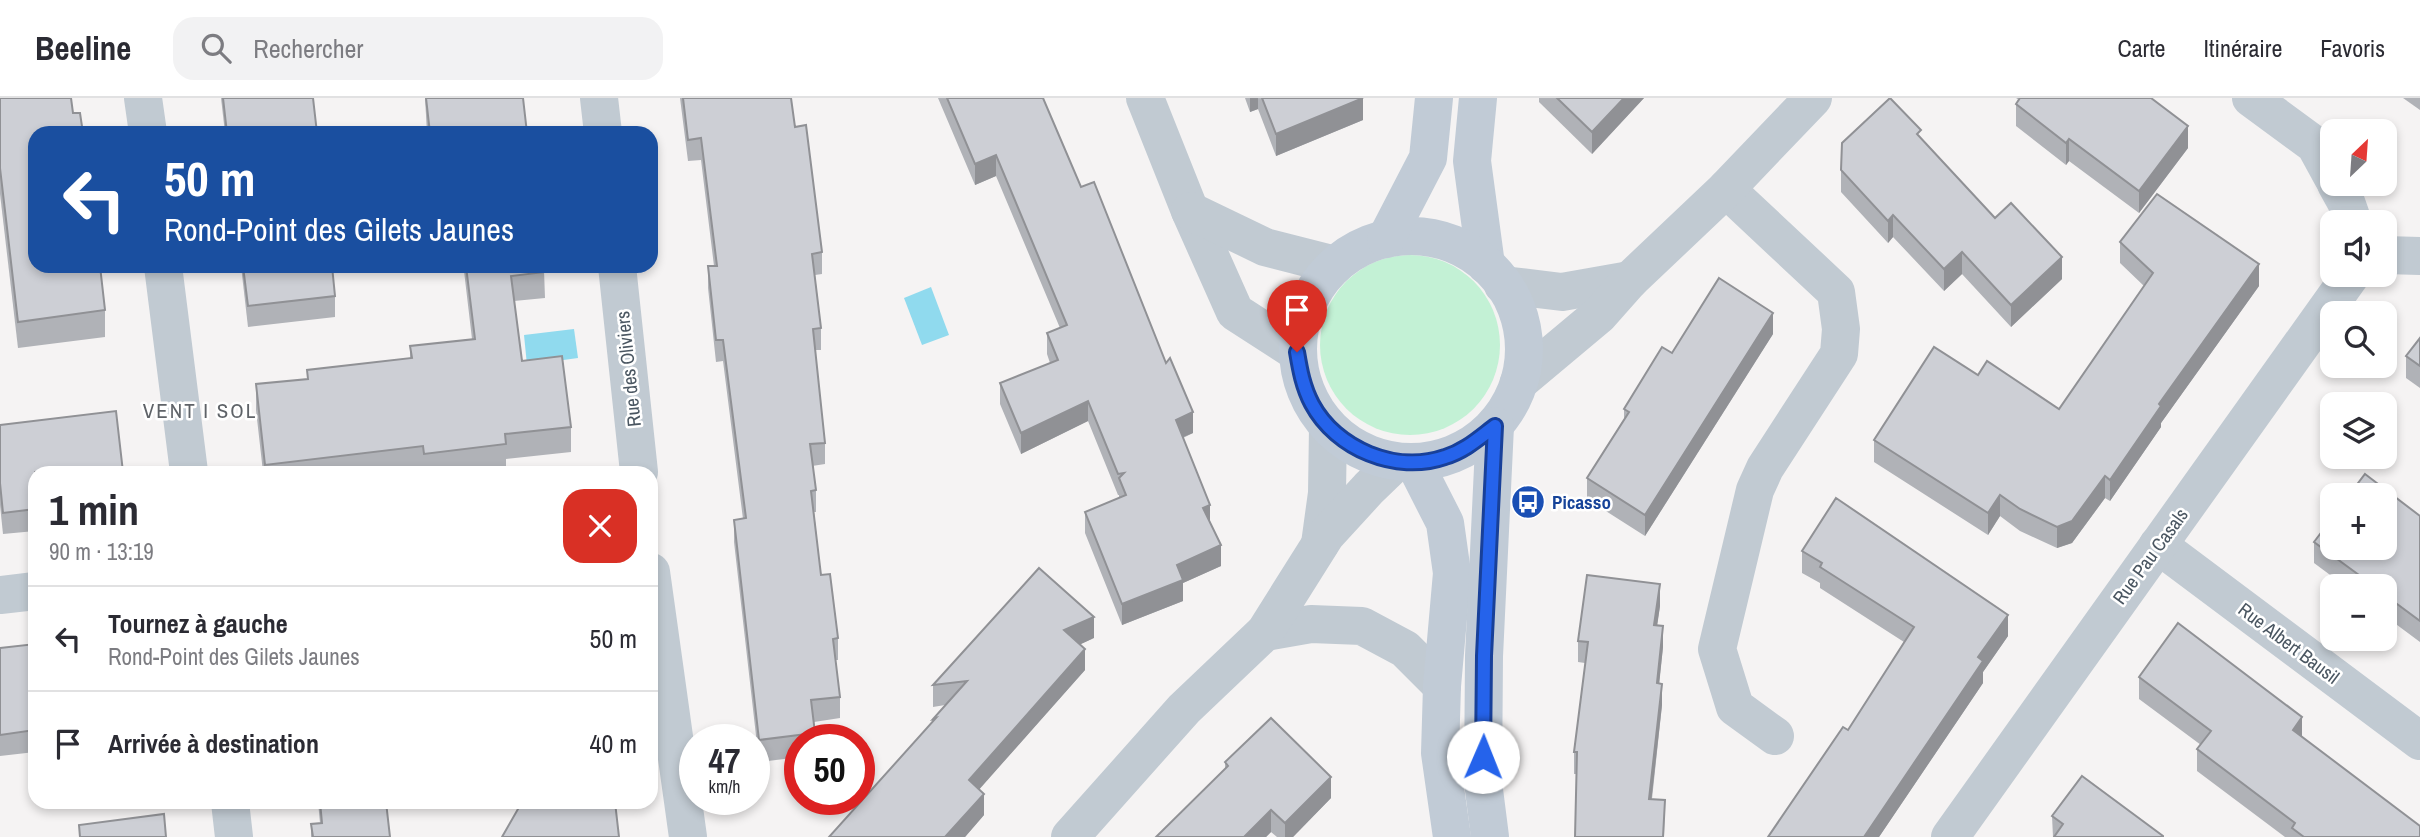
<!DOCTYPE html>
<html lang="fr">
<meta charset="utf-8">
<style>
body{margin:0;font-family:"Archivo Narrow",sans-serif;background:#f2f2f3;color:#2b2b33;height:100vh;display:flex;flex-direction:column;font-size:26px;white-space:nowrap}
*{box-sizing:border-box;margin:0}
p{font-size:23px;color:#7c7c81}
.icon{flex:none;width:38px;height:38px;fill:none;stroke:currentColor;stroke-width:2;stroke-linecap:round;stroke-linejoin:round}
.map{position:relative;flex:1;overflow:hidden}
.details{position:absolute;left:28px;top:368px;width:630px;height:343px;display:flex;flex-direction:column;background:#fff;border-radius:21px;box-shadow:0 4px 10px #0003}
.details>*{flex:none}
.hud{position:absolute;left:28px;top:28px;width:630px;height:147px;border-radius:21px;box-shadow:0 4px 10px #0003;background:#1a4fa0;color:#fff;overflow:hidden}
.needle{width:46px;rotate:25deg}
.tools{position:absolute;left:2320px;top:21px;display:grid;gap:14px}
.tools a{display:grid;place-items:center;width:77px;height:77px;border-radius:14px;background:#fff;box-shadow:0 4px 10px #0003;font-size:35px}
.speed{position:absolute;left:679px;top:626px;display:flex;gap:14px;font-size:35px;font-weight:700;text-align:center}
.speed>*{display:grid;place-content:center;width:91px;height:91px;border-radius:50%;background:#fff;box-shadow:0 4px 10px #0003;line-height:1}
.speed small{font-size:18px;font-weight:400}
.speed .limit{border:10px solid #d22;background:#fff;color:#111}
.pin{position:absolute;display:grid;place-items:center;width:60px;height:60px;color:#fff;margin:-72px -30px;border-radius:50% 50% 50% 0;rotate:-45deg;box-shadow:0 0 7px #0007}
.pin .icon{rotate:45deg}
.me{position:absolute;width:77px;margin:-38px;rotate:1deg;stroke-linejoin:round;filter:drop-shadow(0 0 5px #0008)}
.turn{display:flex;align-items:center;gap:24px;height:147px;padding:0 21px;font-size:32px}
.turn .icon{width:91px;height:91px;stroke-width:2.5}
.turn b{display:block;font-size:49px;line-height:60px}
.round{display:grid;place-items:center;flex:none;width:74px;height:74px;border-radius:21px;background:#f2f2f3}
.overview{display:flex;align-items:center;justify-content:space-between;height:119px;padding:0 21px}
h1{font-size:42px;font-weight:800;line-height:52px}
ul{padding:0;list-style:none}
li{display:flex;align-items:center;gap:21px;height:105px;padding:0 21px;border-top:2px solid #e1e1e2}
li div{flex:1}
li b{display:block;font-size:26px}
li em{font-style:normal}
header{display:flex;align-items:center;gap:42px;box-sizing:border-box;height:98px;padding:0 35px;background:#fff;border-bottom:2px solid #e1e1e2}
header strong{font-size:33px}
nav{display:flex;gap:38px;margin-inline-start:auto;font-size:24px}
.search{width:490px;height:63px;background:#f2f2f3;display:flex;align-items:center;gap:18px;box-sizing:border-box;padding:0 24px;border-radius:21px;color:#7c7c81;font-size:26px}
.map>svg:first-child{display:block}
</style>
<header>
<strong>Beeline</strong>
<div class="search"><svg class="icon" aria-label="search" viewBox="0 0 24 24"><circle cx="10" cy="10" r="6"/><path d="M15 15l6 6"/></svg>Rechercher</div>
<nav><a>Carte</a><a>Itinéraire</a><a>Favoris</a></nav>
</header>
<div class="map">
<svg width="2420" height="739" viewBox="0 0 2420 739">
<rect width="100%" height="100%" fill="#f5f3f3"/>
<circle fill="#c3f1d5" cx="1410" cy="247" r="90"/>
<g fill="#90daee">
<path d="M931 189 949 237 922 247 904 200Z"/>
<path d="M574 231 578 260 527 267 524 237Z"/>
</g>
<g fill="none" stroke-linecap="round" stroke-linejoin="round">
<g stroke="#c1cad2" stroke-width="38">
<path d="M143 0 148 35"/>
<path d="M599 0 603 35"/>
<path d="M1145 0 1190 113 1235 214 1297 254"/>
<path d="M2251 0 2315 47 2333 80"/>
<path d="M2336 86 2346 104 2353 124"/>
<path d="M1726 91 1836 194 1841 231 1839 256 1765 370 1755 392 1717 551 1735 609 1775 638"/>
<path d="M1190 113 1265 149 1335 167"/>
<path d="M2385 157 2420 158"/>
<path d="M163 168 189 374"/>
<path d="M617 168 639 374"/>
<path d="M2158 447 2420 643"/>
<path d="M651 474 688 739"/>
<path d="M0 497 35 493"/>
<path d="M230 704 234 739"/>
<path d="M1950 739 2351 177"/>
</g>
<g stroke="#c1cad2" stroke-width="38">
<path d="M1503 187 1562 194 1630 182"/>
<path d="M1519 284 1599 217 1630 182 1726 91 1813 0"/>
<path d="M1320 446 1327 395 1328 329"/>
<path d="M1265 534 1311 526 1362 528 1405 551 1442 588"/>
<path d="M1070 739 1184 611 1265 534 1326 437 1369 390 1396 364"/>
</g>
<g stroke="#c1cbd6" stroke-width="38">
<path d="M1478 0 1472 63 1486 167"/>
<circle cx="1411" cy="251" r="113"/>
<path d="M1386 141 1428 60 1434 0"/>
<path d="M1414 364 1445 425 1452 475 1442 588 1440 655 1452 739"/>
<path d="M1490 739 1483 684 1484 558 1495 328"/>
</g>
</g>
<g fill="#b0b2b7">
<path d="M0 0 73 15 105 212V239L18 250 0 96Z"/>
<path d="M221 0H313L317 35H225Z"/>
<path d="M425 0H523L527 35H427Z"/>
<path d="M680 0H791L795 29 822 154V176L815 177 821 230V252H815L825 345V366L812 368 816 392V414H814L821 477 838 540V562H835L840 599V620L814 624 815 642H800V659L759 664 734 444V422L743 421 723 263 716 264 708 190V168H714L701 62 688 63Z"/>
<path d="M938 0H1043L1081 89 1193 335 1183 340 1210 424 1221 468 1183 485V503L1122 527 1085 435V414L1119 400V397H1118L1088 323 1021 356 1000 306V285L1050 265 1047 256V235L1060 230 996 78 975 87Z"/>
<path d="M1245 0H1363V22L1276 58 1258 11 1250 14Z"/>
<path d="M1539 0H1644L1592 56 1539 4Z"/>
<path d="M2016 0H2151L2188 50 2139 115 2069 63 2066 67 2016 28V6L2019 2Z"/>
<path d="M2403 0H2420V12Z"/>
<path d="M1921 41 1995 120 2062 181 2011 229 1962 176 1944 193 1893 139 1888 145 1841 94V72Z"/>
<path d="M2120 144 2259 188 2161 325V329L2110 403 2105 400 2072 445 2057 450 2020 433 2000 418 1988 437 1874 364V342L1978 277 2059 311 2144 188 2120 165Z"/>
<path d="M241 168H332L335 198V219L248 229Z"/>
<path d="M445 168H584L544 172 545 200 514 203 522 263 571 329V354L506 361V371L478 374H423V373L412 374H263L256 312V286L307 281V272L410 260V248L472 241 464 173 446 175Z"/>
<path d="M1773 236 1645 438 1587 401V380L1624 321V311L1672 255Z"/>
<path d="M2420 240V290L2406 280V258Z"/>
<path d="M0 327 35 374V433L3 436 0 407Z"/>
<path d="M2420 418V544L2385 518V488H2345L2314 465V444Z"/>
<path d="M1802 453 2008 538 1983 574V585L1879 739H1768L1848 632 1904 544 1820 490V485L1802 475Z"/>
<path d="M1660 508 1657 527 1663 549 1659 585 1662 607 1652 701 1665 702 1664 739H1575L1577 676H1574V654L1585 565 1578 564V543Z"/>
<path d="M1094 540 1080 546 1085 572 979 691 984 717 965 739H829L933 623V621L945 607 933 609V587Z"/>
<path d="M35 546V654L0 658V550Z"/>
<path d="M2139 579 2302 639 2420 739H2285L2197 673V651L2201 647 2139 601Z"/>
<path d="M1225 664 1331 700 1293 739H1277L1271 734 1266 739H1156L1225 671Z"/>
<path d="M318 704H386L390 739H311V726L320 725Z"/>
<path d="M2052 718 2163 739H2053Z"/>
</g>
<g fill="#909195">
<path d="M1250 0H1258V11L1250 14Z"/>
<path d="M1363 0V22L1276 58V36Z"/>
<path d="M1624 0H1644L1592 56V34Z"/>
<path d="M2188 28V50L2139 115V93Z"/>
<path d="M2069 41V63L2066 67V45Z"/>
<path d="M996 57V78L975 87V66Z"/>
<path d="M1893 117V139L1888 145V123Z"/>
<path d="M1962 154V176L1944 193V171Z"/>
<path d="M2062 159V181L2011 229V207Z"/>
<path d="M2259 166V188L2161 325V329L2110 403V382L2159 306Z"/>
<path d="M1773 215V236L1645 438V417Z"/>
<path d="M1088 303V323L1021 356V335Z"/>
<path d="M1193 314V335L1176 342V322Z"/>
<path d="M2105 378V400L2072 445 2057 450V429Z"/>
<path d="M2000 397V418L1988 437V415Z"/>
<path d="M1210 407V428L1203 410Z"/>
<path d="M1221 447V468L1183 485V503L1122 527V506L1177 467Z"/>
<path d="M1660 486V508L1654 549V527Z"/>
<path d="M2008 517V538L1983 574V585L1879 739H1864L1978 559Z"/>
<path d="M1094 519V540L1064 554V532Z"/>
<path d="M1663 528V549L1657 607V585Z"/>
<path d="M1085 551V572L969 703V682Z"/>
<path d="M1662 586V607L1649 723V701Z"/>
<path d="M2302 619V641L2293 632Z"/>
<path d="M1331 679V700L1293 739H1285V725Z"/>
<path d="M984 696V717L965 739H945Z"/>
<path d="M1271 712V734L1266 739H1244Z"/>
</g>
<g fill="#cdcfd5" stroke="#909195" stroke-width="2">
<path d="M0 0H71L73 15H80L83 35H35V168H100L105 212 18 224 0 70Z"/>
<path d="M223 0H313L317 35H227Z"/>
<path d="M426 0H523L527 35H430Z"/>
<path d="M683 0H791L795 29 806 27 822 154 812 156 821 230 813 231 825 345 810 346 816 392 811 393 821 477 830 476 838 540 833 541 840 599 811 602 815 635 759 642 734 422 746 420 723 242H716L708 168H717L701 40 688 42Z"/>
<path d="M947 0H1043L1081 89 1094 84 1166 265 1170 260 1193 314 1176 322 1210 407 1203 410 1221 447 1177 467 1183 482 1122 506 1085 414 1126 397 1119 380 1124 375 1118 376 1088 303 1021 335 1000 285 1058 262 1047 235 1067 227 996 57 975 66Z"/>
<path d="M1262 0H1363L1276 36Z"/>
<path d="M1557 0H1624L1592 34Z"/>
<path d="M1890 0 1921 32 1917 36 1995 120 2011 105 2062 159 2011 207 1962 154 1944 171 1893 117 1888 123 1841 72 1842 45Z"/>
<path d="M2020 0H2151L2188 28 2139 93 2069 41 2066 45 2016 6Z"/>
<path d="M2157 96 2259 166 2159 306 2161 308 2110 382 2105 378 2072 423 2057 429 2020 411 2000 397 1988 415 1874 342 1934 249 1978 277 1987 263 2059 311 2153 175 2120 144Z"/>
<path d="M243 168H332L335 198 248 208Z"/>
<path d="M466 168H544L545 174 511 178 522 263 562 258 571 329 505 336 506 346 424 356 423 348 265 367 256 286 308 281 307 272 412 260 410 248 475 241Z"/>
<path d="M1719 180 1773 215 1645 417 1587 380 1629 314 1624 311 1662 249 1672 255Z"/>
<path d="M2420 240V268L2406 258Z"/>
<path d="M116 313 123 374H35V411L3 415 0 385V327Z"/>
<path d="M2365 376 2420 418V523L2385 497V488H2374L2314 444 2333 419V450H2385V397H2349Z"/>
<path d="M1836 400 2008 517 1978 559 1983 563 1864 739H1768L1843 629 1848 632 1914 529 1820 469 1822 465 1802 453Z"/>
<path d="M1039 470 1094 519 1064 532 1085 551 969 682 984 696 945 739H829L936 620 933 621 967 583 933 587Z"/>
<path d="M1587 477 1660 486 1654 527 1663 528 1657 585 1662 586 1649 701 1665 702 1663 739H1575L1577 654H1574L1588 544 1578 543Z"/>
<path d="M2178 525 2302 619 2293 632 2420 728V739H2304L2292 730 2295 725 2197 651 2211 633 2139 579Z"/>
<path d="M35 546V632L0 637V550Z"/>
<path d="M1271 620 1331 679 1285 725 1271 712 1244 739H1156L1228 668 1225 664Z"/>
<path d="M2082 678 2163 738V739H2054L2063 726 2052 718Z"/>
<path d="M320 704H386L390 739H313L311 726 322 725Z"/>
<path d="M522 704H615L619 739H502Z"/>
<path d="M164 716 166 739H80L79 727Z"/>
</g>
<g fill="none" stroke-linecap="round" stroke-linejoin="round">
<g stroke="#184099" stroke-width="18">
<path id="route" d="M1297 254C1300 272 1303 289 1312 306 1336 351 1396 376 1445 359 1465 353 1479 340 1495 328L1484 558 1483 659"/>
</g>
<use href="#route" stroke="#2563eb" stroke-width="12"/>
</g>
<defs>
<g id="bus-disc" transform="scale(1.75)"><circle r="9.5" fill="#1a4fb4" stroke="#fff"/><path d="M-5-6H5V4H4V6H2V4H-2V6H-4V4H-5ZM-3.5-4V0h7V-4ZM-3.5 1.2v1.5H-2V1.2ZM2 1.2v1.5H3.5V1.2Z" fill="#fff"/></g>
</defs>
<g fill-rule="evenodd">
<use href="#bus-disc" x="1528" y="404"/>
</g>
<g text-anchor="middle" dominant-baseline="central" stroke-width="5" stroke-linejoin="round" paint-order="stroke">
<g font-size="19" fill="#4a5661" stroke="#fff">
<text transform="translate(628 271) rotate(-96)">Rue des Oliviers</text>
<text transform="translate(2150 458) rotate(-54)">Rue Pau Casals</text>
<text transform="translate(2289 545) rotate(37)">Rue Albert Bausil</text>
</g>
<g font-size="19" font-weight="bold" fill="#164399" stroke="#fff" text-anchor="start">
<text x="1552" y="404">Picasso</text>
</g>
<g font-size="21" letter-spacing="2" fill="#5f6368" stroke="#fff">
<text x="200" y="312">VENT I SOL</text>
</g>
</g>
</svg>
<div class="tools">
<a><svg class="needle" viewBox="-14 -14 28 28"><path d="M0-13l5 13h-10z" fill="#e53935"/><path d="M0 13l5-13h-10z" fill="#7c7c81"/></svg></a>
<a><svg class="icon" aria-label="sound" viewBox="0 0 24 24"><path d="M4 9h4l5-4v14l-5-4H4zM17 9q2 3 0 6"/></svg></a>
<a><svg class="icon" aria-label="search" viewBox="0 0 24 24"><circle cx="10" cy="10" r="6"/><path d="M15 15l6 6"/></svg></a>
<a><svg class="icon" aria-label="layers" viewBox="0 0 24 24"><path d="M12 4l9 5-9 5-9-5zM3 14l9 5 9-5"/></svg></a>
<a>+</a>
<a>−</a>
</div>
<div class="speed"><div>47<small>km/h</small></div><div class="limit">50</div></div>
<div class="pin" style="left:1297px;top:254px;background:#d93025"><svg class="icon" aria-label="arrive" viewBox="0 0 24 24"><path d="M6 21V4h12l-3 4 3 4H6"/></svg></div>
<svg class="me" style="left:1483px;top:659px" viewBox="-20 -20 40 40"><circle r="19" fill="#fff"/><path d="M0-13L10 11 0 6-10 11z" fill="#2563eb"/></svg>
<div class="hud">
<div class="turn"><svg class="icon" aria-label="left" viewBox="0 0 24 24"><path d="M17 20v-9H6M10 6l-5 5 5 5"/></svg><div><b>50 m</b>Rond-Point des Gilets Jaunes</div></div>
</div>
<section class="details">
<div class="overview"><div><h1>1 min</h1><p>90 m · 13:19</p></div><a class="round" style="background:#d93025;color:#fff"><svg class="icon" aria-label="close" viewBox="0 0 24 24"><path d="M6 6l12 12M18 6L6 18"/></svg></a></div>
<ul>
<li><svg class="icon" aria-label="left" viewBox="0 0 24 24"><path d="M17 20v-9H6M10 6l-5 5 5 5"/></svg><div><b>Tournez à gauche</b><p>Rond-Point des Gilets Jaunes</p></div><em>50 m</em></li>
<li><svg class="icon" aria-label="arrive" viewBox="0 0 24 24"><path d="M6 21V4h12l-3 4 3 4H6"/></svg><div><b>Arrivée à destination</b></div><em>40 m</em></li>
</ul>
</section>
</div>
